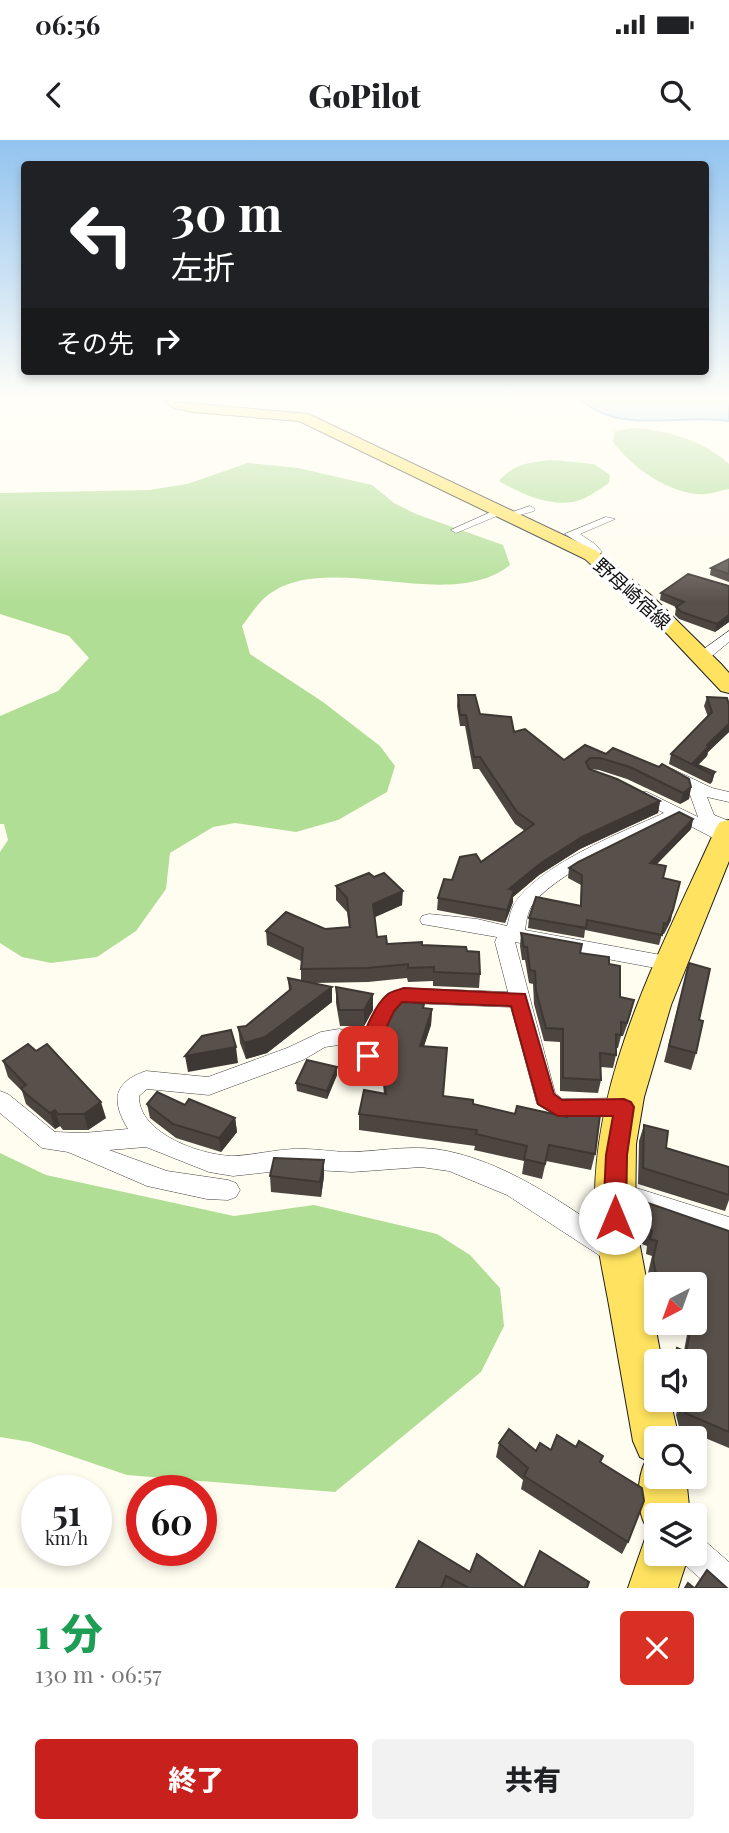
<!DOCTYPE html>
<html lang="ja">
<meta charset="utf-8">
<style>
body{margin:0;font-family:"Playfair Display","Noto Sans JP",serif;background:#f2f2f2;color:#202124;height:100vh;display:flex;flex-direction:column;font-size:26px;white-space:nowrap}
*{box-sizing:border-box;margin:0}
p{font-size:23px;color:#757577}
.icon{flex:none;width:38px;height:38px;fill:none;stroke:currentColor;stroke-width:2;stroke-linecap:round;stroke-linejoin:round}
.map{position:relative;height:1448px;overflow:hidden}
.side{display:flex;flex-direction:column;background:#fff;flex:1}
.side>*{flex:none}
.banner{position:absolute;left:21px;top:21px;width:688px;height:214px;border-radius:7px;box-shadow:0 4px 10px #0003;background:#202124;color:#fff;overflow:hidden}
.needle{width:46px;rotate:221deg}
.controls{position:absolute;left:644px;top:1132px;display:grid;gap:14px}
.controls a{display:grid;place-items:center;width:63px;height:63px;border-radius:7px;background:#fff;box-shadow:0 4px 10px #0003;font-size:35px}
.speed{position:absolute;left:21px;top:1335px;display:flex;gap:14px;font-size:35px;font-weight:700;text-align:center}
.speed>*{display:grid;place-content:center;width:91px;height:91px;border-radius:50%;background:#fff;box-shadow:0 4px 10px #0003;line-height:1}
.speed small{font-size:18px;font-weight:400}
.speed .limit{border:10px solid #d22;background:#fff;color:#111}
.pin{position:absolute;display:grid;place-items:center;width:60px;height:60px;color:#fff;margin:-30px;border-radius:14px;box-shadow:0 4px 10px #0006}
.me{position:absolute;width:77px;margin:-38px;rotate:0deg;stroke-linejoin:round;filter:drop-shadow(0 0 5px #0008)}
.turn{display:flex;align-items:center;gap:24px;height:147px;padding:0 35px;font-size:32px}
.turn .icon{width:91px;height:91px;stroke-width:2.5}
.turn b{display:block;font-size:49px;line-height:60px}
.then{display:flex;align-items:center;height:66px;padding:0 35px;background:#0003;gap:14px;font-size:26px}
.round{display:grid;place-items:center;flex:none;width:74px;height:74px;border-radius:7px;background:#f2f2f2}
.head{display:flex;align-items:center;justify-content:space-between;height:119px;padding:0 35px}
h1{font-size:42px;font-weight:800;line-height:52px;color:#1e9e55}
.button{display:flex;gap:14px;margin-top:auto;padding:14px 35px}
.button a{flex:1;height:80px;border-radius:7px;background:#c8211d;color:#fff;font-size:28px;font-weight:800;line-height:80px;text-align:center}
.button a+a{background:#f2f2f2;color:#202124}
.status{display:flex;justify-content:space-between;align-items:center;height:49px;padding:0 35px;background:#fff;direction:ltr}
.status svg{height:19px;fill:currentColor}
header{display:flex;justify-content:space-between;align-items:center;height:91px;padding:0 35px;background:#fff;font-size:32px;font-weight:800}
.map>svg:first-child{display:block}
</style>
<div class="status"><b>06:56</b><svg viewBox="0 0 49 12"><path d="M0 12V9h3v3zM5 12V6h3v6zM10 12V3h3v9zM15 12V0h3v12zM26 1h20v11H26zM47 4h2v5h-2z"/></svg></div>
<header><svg class="icon" aria-label="back" viewBox="0 0 24 24"><path d="M15 5l-7 7 7 7"/></svg>GoPilot<svg class="icon" aria-label="search" viewBox="0 0 24 24"><circle cx="10" cy="10" r="6"/><path d="M15 15l6 6"/></svg></header>
<div class="map">
<svg width="729" height="1448" viewBox="0 0 729 1448">
<rect width="100%" height="100%" fill="#fffdf0"/>
<g fill="#b1de95">
<path d="M636 288C668 291 705 301 729 324V349C722 350 714 353 707 354 673 357 632 328 613 302L615 291Z"/>
<path d="M552 320 594 324 610 335 609 343C601 348 593 354 585 358 557 371 523 355 499 341 513 324 531 322 552 320Z"/>
<path d="M248 323 298 328 372 345 394 363 416 374 503 405 510 425C451 473 335 413 274 451 260 459 251 474 242 486L250 514 323 562 380 606 395 626 387 652 338 680 296 692 235 683 213 687 170 713 166 749 136 791 97 817 51 823 22 817 0 803V712L8 700 4 684H0V576L58 551 89 518 69 496 0 474V353L149 350 187 344Z"/>
<path d="M0 1013 46 1035 234 1076 314 1065 437 1094 470 1115 500 1148 504 1186 481 1232 335 1352 127 1335 30 1302 0 1297Z"/>
</g>
<path fill="#b1dafa" stroke="#338ad6" stroke-width="2" d="M582 261H729V281C680 273 623 295 582 261Z"/>
<g fill="none" stroke-linecap="round" stroke-linejoin="round">
<g stroke="#414141" stroke-width="1">
<g id="street">
<path d="M530 366 535 369 534 371 509 378 504 375Z"/>
<path d="M500 368 505 371 504 373 456 393 451 390Z"/>
<path d="M606 377 615 379 580 394 595 404 602 412 595 417H587L585 415 589 411 587 408 565 394Z"/>
<path d="M729 491V502L707 520H697V514Z"/>
<path d="M668 627 712 648 729 652V662L707 657 714 675 729 681V689L724 690 729 692V701H719L677 679C641 696 548 735 530 769 527 775 526 783 525 790L672 817 679 819 682 824 679 829 672 831 515 802 555 953 562 959 624 958 632 961 635 967 632 973 624 976 558 977 537 964 511 867 406 863 388 882 376 921 368 923 360 921 358 910 339 905 325 907 303 920 209 955 147 949 139 956C138 994 203 1016 234 1016 254 1015 273 1010 293 1009 312 1008 332 1012 351 1012 384 1011 415 1004 447 1011 514 1025 570 1069 626 1105L630 1113 626 1121 617 1125 608 1121 507 1055 449 1031 421 1027 352 1032 296 1029 233 1036 209 1032 146 1007 109 1010 167 1031 228 1040 236 1043 240 1050 236 1057 228 1060 207 1059 147 1046 68 1012 42 1008 0 973V951L8 954 55 992 83 993 128 989C111 961 113 942 146 931L208 937 287 908 321 892 339 889 362 895 383 859 404 848 508 852 495 802 497 797 422 784 420 780 422 776 429 774 477 779 507 786C509 780 510 772 513 766 536 726 622 692 664 673L635 658 633 655 635 652H647L698 677 688 649 660 632Z"/>
<path d="M614 1041 729 1077V1099L606 1059 602 1052 606 1045Z"/>
<path d="M695 1398 706 1402 729 1422V1448H711L684 1424 680 1414H695Z"/>
</g>
</g>
<g stroke="#1f1f1f" stroke-width="2">
<g id="primary">
<path d="M164 261 308 274 597 411 653 457 721 524 729 533V553L721 551 656 482 585 419 299 281 193 272 174 268Z"/>
<path d="M729 680V721L671 865 644 957 636 1004 635 1080 662 1222H656V1260H670L679 1298H656V1337H686L690 1376H656V1414H689L678 1448H628L646 1396 652 1394C635 1378 636 1339 646 1320L640 1317 633 1301C625 1256 617 1210 609 1165 603 1132 595 1099 595 1065 593 932 663 806 716 688L720 682Z"/>
</g>
</g>
<use href="#street" fill="#fff" fill-rule="evenodd"/>
<use href="#primary" fill="#ffe360" fill-rule="evenodd"/>
</g>
<g fill="#4c4540">
<path d="M729 419V442L710 435 711 428Z"/>
<path d="M729 446V482L715 492 679 479 675 475 676 467 660 460 661 453Z"/>
<path d="M458 555 480 574 564 620 606 614 691 647 689 659 680 664 627 639 599 630 590 629 660 661 658 673 580 709 539 735 513 757V762L505 783 437 770 438 758 452 740 481 722 525 691 515 684 479 629H473L465 586H460L457 566Z"/>
<path d="M707 557 729 565V592L708 612 707 616 698 625 715 632 712 642 710 644 669 624 671 614 708 577 704 566Z"/>
<path d="M693 679 691 689 657 724 663 738 671 780 664 794H662L659 805 585 790 584 798 528 788 529 778 580 765 581 745 568 738 569 728Z"/>
<path d="M336 746 402 765 375 777 377 797 387 804 422 805 467 811 480 834 479 848 433 846V841L408 842 407 838 368 842 314 843 332 862 267 913 246 919 240 903 238 887 246 886 289 851 288 838 301 841V821L267 805 266 791 325 789 349 787 347 772 336 760Z"/>
<path d="M521 793 609 824 620 857 631 873 623 896H621L618 908H616V915L613 928 601 927V940L598 953 560 951V902L544 901 534 864 533 844 529 843 525 820H522L520 806Z"/>
<path d="M689 823 699 880 696 913 691 930 664 922Z"/>
<path d="M336 847 373 870 364 886H340L336 863Z"/>
<path d="M424 868 432 869 431 885 424 906 443 956 473 964 595 1014 591 1030 546 1021 542 1039 522 1034 524 1021 474 1010 475 1006 359 990V974L384 954 380 917V901Z"/>
<path d="M3 921 106 978 88 990H63L60 986 55 989 26 964 22 951 8 937Z"/>
<path d="M337 935 327 959 297 951 296 943Z"/>
<path d="M147 964 185 965 235 978 237 992 221 1012 176 998 150 978Z"/>
<path d="M644 985 666 1008 729 1027V1060L725 1071 638 1044 639 1001Z"/>
<path d="M324 1020V1036L321 1057 271 1052 270 1036Z"/>
<path d="M645 1062 729 1091V1308L679 1287 676 1275 680 1260H695V1222H671L677 1208 684 1211 688 1189 672 1183H695V1144H656V1177L648 1133 652 1116 646 1114 647 1106 642 1104 639 1085Z"/>
<path d="M499 1303 536 1311 551 1310 601 1322 628 1402 622 1414 521 1349 523 1340 496 1317Z"/>
<path d="M419 1401 470 1432 524 1448H396Z"/>
</g>
<g fill="#3e3834">
<path d="M729 475V482L715 492 717 484Z"/>
<path d="M729 584V592L708 612 707 616 697 626 692 624 707 605Z"/>
<path d="M715 632 712 642 710 644 712 634Z"/>
<path d="M691 647 689 659 680 664 683 653Z"/>
<path d="M660 661 658 673 580 709 539 735 513 757V762L505 783 509 749 541 723 582 697Z"/>
<path d="M693 679 691 689 648 733 650 723Z"/>
<path d="M403 751 402 765 373 778V764Z"/>
<path d="M673 770 671 780 664 794 667 784Z"/>
<path d="M332 847V862L267 913 246 919 244 903Z"/>
<path d="M373 854V870L364 886V870Z"/>
<path d="M634 860 631 873 623 896 627 883Z"/>
<path d="M432 869 431 885 419 921 420 906Z"/>
<path d="M236 907 238 923 188 932 185 916Z"/>
<path d="M337 927V935L327 959V951Z"/>
<path d="M101 962 106 978 88 990 84 974Z"/>
<path d="M55 970 60 986 55 989 50 973Z"/>
<path d="M235 978 237 992 221 1012 219 998Z"/>
<path d="M324 1020V1036L321 1057 320 1042Z"/>
</g>
<g fill="#58504a" stroke="#3e3834" stroke-width="2">
<path d="M729 419V434L711 428Z"/>
<path d="M688 434 729 446V475L717 484 681 472 676 467 684 462 661 453Z"/>
<path d="M458 555H475L480 574 511 577 514 592 525 589 564 620 585 605 606 614 613 608 659 627 662 624 689 639 691 647 683 653 630 627 600 618H590L586 622 589 629 617 639 660 661 582 697 541 723 509 749 514 750 507 770 438 758 444 739 452 740 460 717 476 714 481 722 534 684 517 672 480 617H474L466 575H460Z"/>
<path d="M707 557 727 558 729 565V584L707 605 709 606 693 623 715 632 712 634 671 614 712 572Z"/>
<path d="M679 672 693 679 650 723 666 726 663 738 680 742 673 770 667 784 664 783 662 795 587 780 586 788 529 778 536 757 581 766 582 735 569 728 578 722Z"/>
<path d="M369 733 374 737 384 733 403 751 373 764 377 797 386 796 387 804 422 802V805L466 807 467 811 479 812 480 834 434 832V827L408 828V824L368 828 301 829 303 808 266 791 286 772 325 789 350 787 347 758 336 746Z"/>
<path d="M521 793 582 804 580 813 609 817V824L620 826V857L634 860 627 883 621 882V895L616 894V915L600 913 601 940 563 938V889L546 888 536 851 535 831 530 830 527 807H524Z"/>
<path d="M689 823 710 829 699 880 703 881 696 913 669 906Z"/>
<path d="M288 838 332 847 265 897 244 903 238 887 246 886 291 849Z"/>
<path d="M336 847 373 854 364 870H339Z"/>
<path d="M398 860 424 864 423 868 432 869 420 906 447 908 443 956 473 960V964L515 974 517 966 567 977 568 968 600 975 595 1014 549 1005 545 1024 524 1019 527 1006 476 994 477 990 359 974 364 950 386 954 380 901 391 868Z"/>
<path d="M231 890 236 907 185 916 202 896Z"/>
<path d="M28 904 36 911 47 904 101 962 84 974H58L55 970 50 973 25 953 21 948 26 945 3 921Z"/>
<path d="M307 920 337 927 327 951 296 943Z"/>
<path d="M157 952 185 965 189 959 235 978 219 998 173 984 147 964Z"/>
<path d="M644 985 668 991 666 1008 729 1027V1055L643 1028Z"/>
<path d="M274 1018 324 1020 320 1042 270 1036Z"/>
<path d="M645 1062 729 1091V1292L685 1273 683 1260H695V1222H673L677 1208 686 1212 692 1183H695V1144H658L653 1119 657 1101 650 1099 652 1091 647 1089 643 1070Z"/>
<path d="M509 1289 536 1311 540 1303 551 1310 557 1295 576 1307 579 1301 603 1316 600 1322 642 1348 644 1361 628 1402 524 1336 528 1328 499 1303Z"/>
<path d="M419 1401 470 1432 477 1414 524 1448H469L446 1436 441 1448H396Z"/>
<path d="M540 1411 589 1442 587 1448H524Z"/>
<path d="M707 1430 727 1448H695Z"/>
<path d="M688 1443 694 1448H685Z"/>
</g>
<linearGradient id="sky" x2="0" y2="1"><stop stop-color="#92c3ef"/><stop offset="0.56" stop-color="#fffef8"/><stop offset="1" stop-color="#fffef8" stop-opacity="0"/></linearGradient>
<rect width="729" height="463" fill="url(#sky)"/>
<path fill="#c8211d" stroke="#821513" stroke-width="2" d="M404 848 525 854 554 954 562 960 624 959 631 962 634 967 627 1015 626 1078 622 1085 615 1088 607 1085 603 1078 606 1015 613 976H558L538 964 511 866 402 862 394 871 378 905 375 922 368 924 361 922C354 908 375 864 388 854 392 851 399 850 404 848Z"/>
<g text-anchor="middle" dominant-baseline="central" stroke-width="7" stroke-linejoin="round" paint-order="stroke">
<g font-size="19" fill="#0e0e0e" stroke="#fff">
<text transform="translate(633 453) rotate(42)">野母崎宿線</text>
</g>
</g>
</svg>
<div class="controls">
<a><svg class="needle" viewBox="-14 -14 28 28"><path d="M0-13l5 13h-10z" fill="#e53935"/><path d="M0 13l5-13h-10z" fill="#757577"/></svg></a>
<a><svg class="icon" aria-label="sound" viewBox="0 0 24 24"><path d="M4 9h4l5-4v14l-5-4H4zM17 9q2 3 0 6"/></svg></a>
<a><svg class="icon" aria-label="search" viewBox="0 0 24 24"><circle cx="10" cy="10" r="6"/><path d="M15 15l6 6"/></svg></a>
<a><svg class="icon" aria-label="layers" viewBox="0 0 24 24"><path d="M12 4l9 5-9 5-9-5zM3 14l9 5 9-5"/></svg></a>
</div>
<div class="speed"><div>51<small>km/h</small></div><div class="limit">60</div></div>
<div class="pin" style="left:368px;top:916px;background:#d93025"><svg class="icon" aria-label="arrive" viewBox="0 0 24 24"><path d="M6 21V4h12l-3 4 3 4H6"/></svg></div>
<svg class="me" style="left:615px;top:1078px" viewBox="-20 -20 40 40"><circle r="19" fill="#fff"/><path d="M0-13L10 11 0 6-10 11z" fill="#c8211d"/></svg>
<div class="banner">
<div class="turn"><svg class="icon" aria-label="left" viewBox="0 0 24 24"><path d="M17 20v-9H6M10 6l-5 5 5 5"/></svg><div><b>30 m</b>左折</div></div>
<div class="then">その先<svg class="icon" aria-label="right" viewBox="0 0 24 24"><path d="M7 20v-9h11M14 6l5 5-5 5"/></svg></div>
</div>
</div>
<section class="side">
<div class="head"><div><h1>1 分</h1><p>130 m · 06:57</p></div><a class="round" style="background:#d93025;color:#fff"><svg class="icon" aria-label="close" viewBox="0 0 24 24"><path d="M6 6l12 12M18 6L6 18"/></svg></a></div>
<div class="button"><a>終了</a><a>共有</a></div>
</section>
